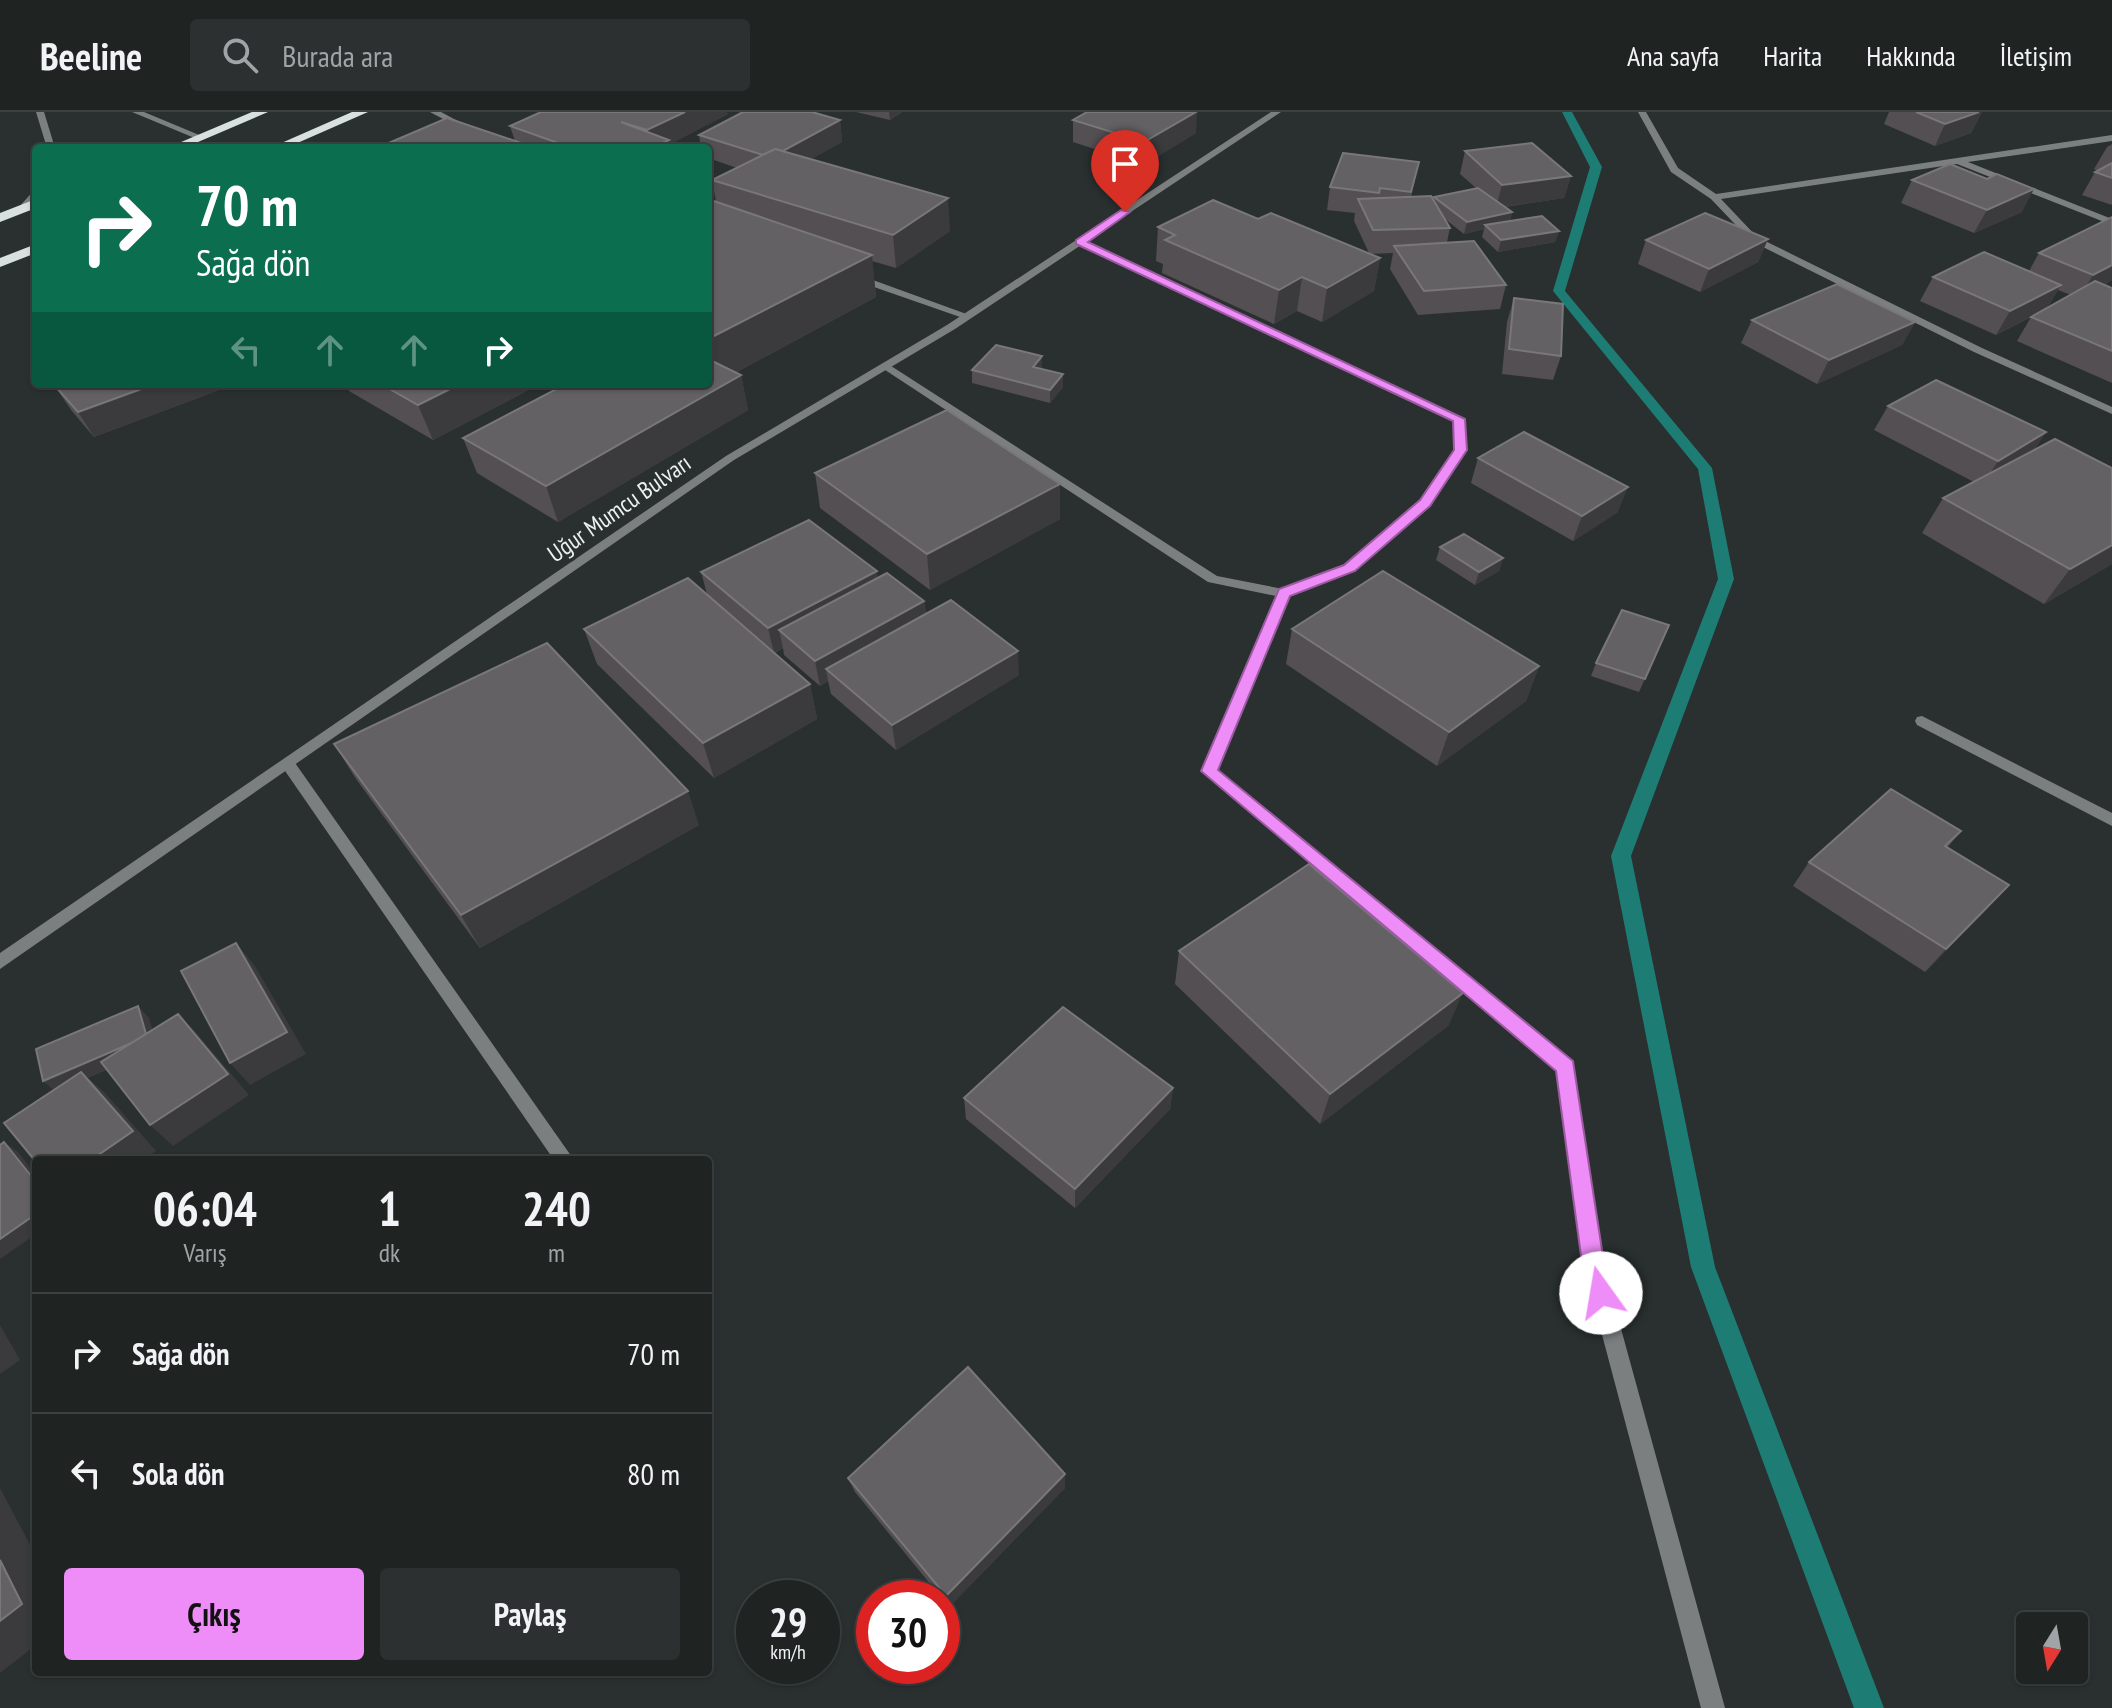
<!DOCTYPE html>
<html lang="tr">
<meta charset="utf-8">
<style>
body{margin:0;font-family:"PT Sans Narrow",sans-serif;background:#2c3030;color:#f1f3f6;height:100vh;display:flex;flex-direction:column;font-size:30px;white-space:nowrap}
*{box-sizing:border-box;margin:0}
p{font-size:26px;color:#a1a4a6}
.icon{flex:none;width:44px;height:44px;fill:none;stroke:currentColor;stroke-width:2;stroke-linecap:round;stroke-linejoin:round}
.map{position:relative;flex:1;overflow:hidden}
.drawer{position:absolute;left:32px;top:1044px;width:680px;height:520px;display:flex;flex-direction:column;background:#1f2423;border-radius:8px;box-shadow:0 2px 6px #0004,0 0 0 2px #3c4141}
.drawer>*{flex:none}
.guide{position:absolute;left:32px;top:32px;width:680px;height:244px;border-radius:8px;box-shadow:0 2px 6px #0004,0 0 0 2px #3c4141;background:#0b6e4f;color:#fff;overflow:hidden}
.needle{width:52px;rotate:191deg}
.tools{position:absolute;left:2016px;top:1500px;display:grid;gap:16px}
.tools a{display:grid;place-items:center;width:72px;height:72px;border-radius:8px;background:#1f2423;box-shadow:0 2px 6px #0004,0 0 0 2px #3c4141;font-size:40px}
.speed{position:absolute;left:736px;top:1468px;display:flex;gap:16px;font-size:40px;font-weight:700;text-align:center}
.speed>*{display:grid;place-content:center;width:104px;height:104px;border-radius:50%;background:#1f2423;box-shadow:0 2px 6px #0004,0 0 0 2px #3c4141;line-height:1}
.speed small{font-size:20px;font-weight:400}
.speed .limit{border:12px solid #d22;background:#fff;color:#111}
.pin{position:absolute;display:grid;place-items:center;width:68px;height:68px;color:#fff;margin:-82px -34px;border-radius:50% 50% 50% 0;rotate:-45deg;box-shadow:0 0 8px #0007}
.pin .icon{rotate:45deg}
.me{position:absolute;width:88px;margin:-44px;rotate:347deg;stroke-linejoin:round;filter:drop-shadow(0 0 6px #0008)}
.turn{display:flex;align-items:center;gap:28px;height:168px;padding:0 32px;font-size:36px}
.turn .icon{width:104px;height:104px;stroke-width:2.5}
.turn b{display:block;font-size:56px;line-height:68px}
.lanes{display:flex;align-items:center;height:76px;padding:0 32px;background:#0003;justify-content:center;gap:40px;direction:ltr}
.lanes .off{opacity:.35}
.eta{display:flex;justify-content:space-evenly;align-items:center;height:136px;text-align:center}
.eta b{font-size:48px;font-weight:800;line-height:56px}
.button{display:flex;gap:16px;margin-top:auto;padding:16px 32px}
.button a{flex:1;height:92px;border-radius:8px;background:#ee8cf8;color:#111;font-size:32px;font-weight:800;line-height:92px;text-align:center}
.button a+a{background:#2c3030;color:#f1f3f6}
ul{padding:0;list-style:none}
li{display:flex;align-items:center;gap:24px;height:120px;padding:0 32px;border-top:2px solid #3c4141}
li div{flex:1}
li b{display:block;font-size:30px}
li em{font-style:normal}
header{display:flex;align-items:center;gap:48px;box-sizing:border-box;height:112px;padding:0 40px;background:#1f2423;border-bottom:2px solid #3c4141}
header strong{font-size:38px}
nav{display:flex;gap:44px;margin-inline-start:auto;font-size:28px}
.search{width:560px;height:72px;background:#2c3030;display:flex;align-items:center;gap:20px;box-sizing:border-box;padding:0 28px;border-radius:8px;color:#a1a4a6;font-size:30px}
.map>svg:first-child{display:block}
</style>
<header>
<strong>Beeline</strong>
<div class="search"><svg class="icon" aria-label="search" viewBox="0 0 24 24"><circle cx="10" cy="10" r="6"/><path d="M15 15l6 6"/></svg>Burada ara</div>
<nav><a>Ana sayfa</a><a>Harita</a><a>Hakkında</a><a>İletişim</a></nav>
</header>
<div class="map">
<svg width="2112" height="1596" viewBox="0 0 2112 1596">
<rect width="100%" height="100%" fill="#29302f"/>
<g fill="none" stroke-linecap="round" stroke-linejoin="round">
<path fill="#1d7c74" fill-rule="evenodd" d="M1562 0H1572L1602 55 1565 179 1712 356 1734 467 1631 744 1715 1155 1884 1596H1854L1691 1155 1611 744 1718 467 1698 357 1553 179 1590 55Z"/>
<g fill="#7c7f7f" fill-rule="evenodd">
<path d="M36 0H44L55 36H47Z"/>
<path d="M132 0H144L204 25 197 27Z"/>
<path d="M430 0H441L469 15 462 17Z"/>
<path d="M1638 0H1646L1678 56 1716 82 2112 23V29L1968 50 2112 107V113L1957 52 1721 87 1757 125 1982 236 2112 295V302L1974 240 1751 129 1711 87 1671 60Z"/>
<path d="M36 76V85L25 99H19V95Z"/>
<path d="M1077 128H1083L1465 307 1467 338 1429 394 1355 459 1289 484 1217 658 1572 950 1603 1151 1725 1596H1701L1583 1151 1558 959 1202 659 1276 484 1208 470 879 254 888 252 1217 464 1283 477 1345 453 1421 388 1455 338 1453 309 1077 132Z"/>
<path d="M851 163H859L972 204 963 206 851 167Z"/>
<path d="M1922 604 2112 701V714L1917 613 1915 609 1917 605Z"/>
<path d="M288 647 293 648 574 1048H554L283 656 281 652Z"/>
</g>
<path fill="#7c7f7f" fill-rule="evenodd" d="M1271 0H1281L955 217 734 348 0 857V841L726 344 947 213Z"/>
<g fill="#d9e1e0" fill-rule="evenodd">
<path d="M252 0H268L184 36H167Z"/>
<path d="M352 0H368L286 36H270Z"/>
<path d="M36 87V96L0 110V101Z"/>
<path d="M36 132V141L0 155V146Z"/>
</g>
</g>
<g fill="#534f53" fill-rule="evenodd">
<path d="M856 0H902L890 8Z"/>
<path d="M1889 0H1982L1971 21 1935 34 1884 12Z"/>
<path d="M728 2 670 32 671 36H377L515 29 510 14Z"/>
<path d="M840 8 842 30 811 47 950 119 896 156 872 149 876 185 735 261 741 263 748 298 558 410 477 361 463 326 708 272V87L716 90 712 68 737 56 708 46V36H701L699 23Z"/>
<path d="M1073 8 1196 21 1143 53 1073 30Z"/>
<path d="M2112 32V93L2082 83 2095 60 2098 59 2094 57 2107 35Z"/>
<path d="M1465 39 1571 64 1564 86 1505 95 1512 100 1510 109 1559 119 1555 130 1498 140 1482 125 1484 117 1464 122 1445 107 1450 116 1447 130 1506 173 1500 197 1418 203 1390 157 1393 141 1370 142 1380 146 1374 179 1322 210 1297 199 1274 212 1162 161 1163 152 1156 149 1158 115 1258 107 1369 141 1354 109 1355 101 1327 98 1330 75 1419 50 1411 85 1433 87 1434 85 1476 76 1460 62Z"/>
<path d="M1912 68 2022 100 1974 121 1901 91Z"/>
<path d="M2112 105V168L2104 173 2112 176V271L2017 229 2031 205 1996 223 1920 189 1933 165 2029 159 2039 141ZM2058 178 2071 183 2047 196Z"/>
<path d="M1768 127 1758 150 1700 180 1638 152 1646 128Z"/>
<path d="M1514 186 1561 244 1553 268 1502 262 1507 210Z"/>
<path d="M1752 208 1915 210 1902 233 1817 272 1741 231Z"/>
<path d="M1042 257 1063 275 1050 291 972 271V258Z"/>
<path d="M346 272H540L433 328 349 279Z"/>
<path d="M55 274 219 278 94 325 71 298Z"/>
<path d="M1888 294 2046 320 2034 338 2112 452 2044 492 1922 421 1943 386 1974 370 1874 318Z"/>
<path d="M1478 346 1618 400 1573 429 1471 371Z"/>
<path d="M815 361 1060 407 930 478 820 396Z"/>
<path d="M1440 435 1503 446 1499 459 1475 473 1436 448Z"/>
<path d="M701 460 878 466 924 489 926 502 1019 563 896 638 831 582 828 569 820 574 784 543 783 536 775 541 810 572 817 607 714 666 597 552 584 517 707 482Z"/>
<path d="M1669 513 1639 580 1591 564 1596 551Z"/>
<path d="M1292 517 1539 554 1526 589 1437 654 1286 552Z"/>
<path d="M334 632 699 713 480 836 356 667Z"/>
<path d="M1961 719 1948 735 1988 796 1925 860 1793 774 1809 750Z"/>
<path d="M1179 839 1449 913 1320 1012 1175 872Z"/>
<path d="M1173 976 1170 997 1075 1096 966 1007 964 986Z"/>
<path d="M1065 1362V1376L949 1495 855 1380 848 1366Z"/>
</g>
<g fill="#3b3b3d">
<path d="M685 0H727L728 2 670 32 671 36H651L647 18Z"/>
<path d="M889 0H902L890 8Z"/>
<path d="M1196 0H1197L1196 21 1143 53 1144 30Z"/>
<path d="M1979 0H1982L1971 21 1935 34 1945 12Z"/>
<path d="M840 8 842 30 774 68 771 45Z"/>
<path d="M1571 64 1564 86 1496 96 1502 73Z"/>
<path d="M2034 77 2022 100 1974 121 1987 98Z"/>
<path d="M948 86 950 119 896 156 893 123Z"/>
<path d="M1512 100 1509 112 1485 113 1484 117 1464 122 1467 110Z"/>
<path d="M1559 119 1555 130 1498 140 1501 128Z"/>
<path d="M1768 127 1758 150 1700 180 1709 157Z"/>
<path d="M872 143 876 185 716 271 708 236V227Z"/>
<path d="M1380 146 1374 179 1322 210 1327 176Z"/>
<path d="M2112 153V168L2079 186 2093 163Z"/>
<path d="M1302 165 1297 199 1274 212 1279 178Z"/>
<path d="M2061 173 2047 196 1996 223 2010 199Z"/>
<path d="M1915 210 1902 233 1817 272 1829 248Z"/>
<path d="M1042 244V257L1033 255Z"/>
<path d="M1063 262V275L1050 291V278Z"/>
<path d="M741 263 748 298 558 410 546 374Z"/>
<path d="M155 272H216L219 278 94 325 78 300Z"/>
<path d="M460 272H540L433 328 418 293Z"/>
<path d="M2046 320 2030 345 1982 374 1998 349Z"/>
<path d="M1060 372V407L930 478 927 442Z"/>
<path d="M1628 375 1618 400 1573 429 1582 404Z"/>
<path d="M2112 433V452L2044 492 2070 457Z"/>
<path d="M1503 446 1499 459 1475 473 1479 460Z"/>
<path d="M877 459 880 484 779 518 783 536 774 541 768 516Z"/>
<path d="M924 489 927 514 826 557 828 569 820 574 815 549Z"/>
<path d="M1018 539 1019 563 896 638 892 613Z"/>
<path d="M1539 554 1526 589 1437 654 1449 620Z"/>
<path d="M810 572 817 607 714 666 703 631Z"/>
<path d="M688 679 699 713 480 836 461 803Z"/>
<path d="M2009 773 1988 796 1925 860 1946 837Z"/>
<path d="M236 831 255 854 306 942 250 973 230 951Z"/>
<path d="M1463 881 1449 913 1320 1012 1330 982Z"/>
<path d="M138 894 149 906 158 936 88 966 105 981 156 1039 144 1048H91L56 980 43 969Z"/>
<path d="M178 902 199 924 249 983 173 1034 150 1013Z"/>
<path d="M1173 976 1170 997 1075 1096V1077Z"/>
<path d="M4 1030 18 1040 36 1063V1070Z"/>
<path d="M36 1102V1122L0 1147V1127Z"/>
<path d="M0 1213 20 1248 0 1262Z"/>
<path d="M1065 1362V1376L949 1495 946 1484Z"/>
<path d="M0 1376 36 1444V1533L0 1561Z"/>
</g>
<g fill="#636164" stroke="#79777a" stroke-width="2">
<path d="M541 0H685L647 18 621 10 669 28 652 36H572L510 14Z"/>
<path d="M743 0H812L840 8 783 39 775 37 763 43 699 23Z"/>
<path d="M1087 0H1196L1144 30 1073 8Z"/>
<path d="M1916 0H1979L1945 12Z"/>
<path d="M447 6 536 36H377Z"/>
<path d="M1532 31 1571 64 1502 73 1465 39Z"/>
<path d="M775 37 948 86 893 123 712 68Z"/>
<path d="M1343 41 1419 50 1411 80 1380 76 1379 81 1330 75Z"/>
<path d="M2112 51V66L2095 60Z"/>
<path d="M1950 52 1987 67 1997 62 2034 77 1987 98 1912 68Z"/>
<path d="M1478 76 1512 100 1467 110 1434 85Z"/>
<path d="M1431 84 1450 116 1373 118 1358 87Z"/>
<path d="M708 87 872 143 708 227Z"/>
<path d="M1213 88 1258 107 1271 101 1380 146 1327 176 1302 165 1279 178 1165 128 1175 123 1158 115Z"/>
<path d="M1705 101 1768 127 1709 157 1646 128Z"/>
<path d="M1542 104 1559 119 1501 128 1485 113Z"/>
<path d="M2112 105V153L2093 163 2039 141Z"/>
<path d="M1474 129 1506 173 1424 179 1394 134Z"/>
<path d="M1984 140 2061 173 2010 199 1933 165Z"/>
<path d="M2095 169 2112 176V239L2031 205Z"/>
<path d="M1837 172 1915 210 1829 248 1752 208Z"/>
<path d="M1514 186 1563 192 1561 244 1509 237Z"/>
<path d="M996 233 1042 244 1033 255 1063 262 1050 278 972 258Z"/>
<path d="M708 247 741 263 546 374 463 326 566 272H708Z"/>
<path d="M1936 268 2046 320 1998 349 1888 294Z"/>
<path d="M61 272H155L78 300 55 274Z"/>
<path d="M381 272H460L418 293Z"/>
<path d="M947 298 1060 372 927 442 815 361Z"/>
<path d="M1524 320 1628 375 1582 404 1478 346Z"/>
<path d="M2055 327 2112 356V433L2070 457 1943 386Z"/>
<path d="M809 408 877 459 768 516 701 460Z"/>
<path d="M1464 422 1503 446 1479 460 1440 435Z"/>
<path d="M1383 459 1539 554 1449 620 1292 517Z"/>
<path d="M887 461 924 489 815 549 779 518Z"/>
<path d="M688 466 810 572 703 631 584 517Z"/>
<path d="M951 488 1018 539 892 613 826 557Z"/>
<path d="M1622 498 1669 513 1645 567 1596 551Z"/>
<path d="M547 531 688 679 461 803 334 632Z"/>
<path d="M1891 677 1961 719 1945 734 2009 773 1946 837 1809 750Z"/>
<path d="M1309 752 1463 881 1330 982 1179 839Z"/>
<path d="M236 831 287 920 230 951 181 859Z"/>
<path d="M138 894 146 922 134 930 43 969 36 937Z"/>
<path d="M1063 895 1173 976 1075 1077 964 986Z"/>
<path d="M178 902 228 962 150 1013 101 950Z"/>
<path d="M81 960 133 1019 91 1048H36V1050L4 1011Z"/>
<path d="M4 1030 36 1070V1102L0 1127V1033Z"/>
<path d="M968 1255 1065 1362 946 1484 848 1366Z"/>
<path d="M0 1448 22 1492 0 1509Z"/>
</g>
<path fill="#ee8cf8" stroke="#9b5ba1" stroke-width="2" d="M1121 98 1130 100 1088 130 1465 307 1467 338 1430 394 1355 459 1290 484 1218 658 1573 949 1604 1151 1612 1181 1609 1188 1601 1192 1593 1188 1582 1151 1556 959 1201 659 1279 477 1344 453 1420 388 1454 338 1453 309 1076 132V128Z"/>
<g text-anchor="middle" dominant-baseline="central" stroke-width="7" stroke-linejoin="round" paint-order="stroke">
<g font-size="24" fill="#edf1f0" stroke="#29302f">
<text transform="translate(619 396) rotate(-35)">Uğur Mumcu Bulvarı</text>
</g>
</g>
</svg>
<div class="tools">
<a><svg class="needle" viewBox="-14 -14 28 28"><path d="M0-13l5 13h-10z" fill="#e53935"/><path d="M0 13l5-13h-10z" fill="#a1a4a6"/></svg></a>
</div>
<div class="speed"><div>29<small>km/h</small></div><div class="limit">30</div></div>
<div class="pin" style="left:1125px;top:100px;background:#d93025"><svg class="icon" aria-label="arrive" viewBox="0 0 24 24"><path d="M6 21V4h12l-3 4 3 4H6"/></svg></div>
<svg class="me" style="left:1601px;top:1181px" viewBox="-20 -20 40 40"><circle r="19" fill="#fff"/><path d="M0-13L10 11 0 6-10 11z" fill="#ee8cf8"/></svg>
<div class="guide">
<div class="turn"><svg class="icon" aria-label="right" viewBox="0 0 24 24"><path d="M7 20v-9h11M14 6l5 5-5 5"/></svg><div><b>70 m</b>Sağa dön</div></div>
<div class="lanes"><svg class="icon off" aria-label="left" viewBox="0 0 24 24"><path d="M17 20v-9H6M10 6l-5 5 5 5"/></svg><svg class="icon off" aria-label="ahead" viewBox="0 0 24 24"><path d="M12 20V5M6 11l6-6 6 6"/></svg><svg class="icon off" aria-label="ahead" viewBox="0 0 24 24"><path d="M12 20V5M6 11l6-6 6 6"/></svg><svg class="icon" aria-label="right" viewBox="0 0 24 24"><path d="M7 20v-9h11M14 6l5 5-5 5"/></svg></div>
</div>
<section class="drawer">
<div class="eta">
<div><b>06:04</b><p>Varış</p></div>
<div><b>1</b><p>dk</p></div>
<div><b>240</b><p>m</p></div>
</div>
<ul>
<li><svg class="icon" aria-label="right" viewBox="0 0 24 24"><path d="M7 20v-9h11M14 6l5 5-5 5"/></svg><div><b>Sağa dön</b></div><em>70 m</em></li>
<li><svg class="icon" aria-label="left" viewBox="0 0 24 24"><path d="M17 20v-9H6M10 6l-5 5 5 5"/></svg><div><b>Sola dön</b></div><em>80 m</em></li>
</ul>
<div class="button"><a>Çıkış</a><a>Paylaş</a></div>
</section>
</div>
